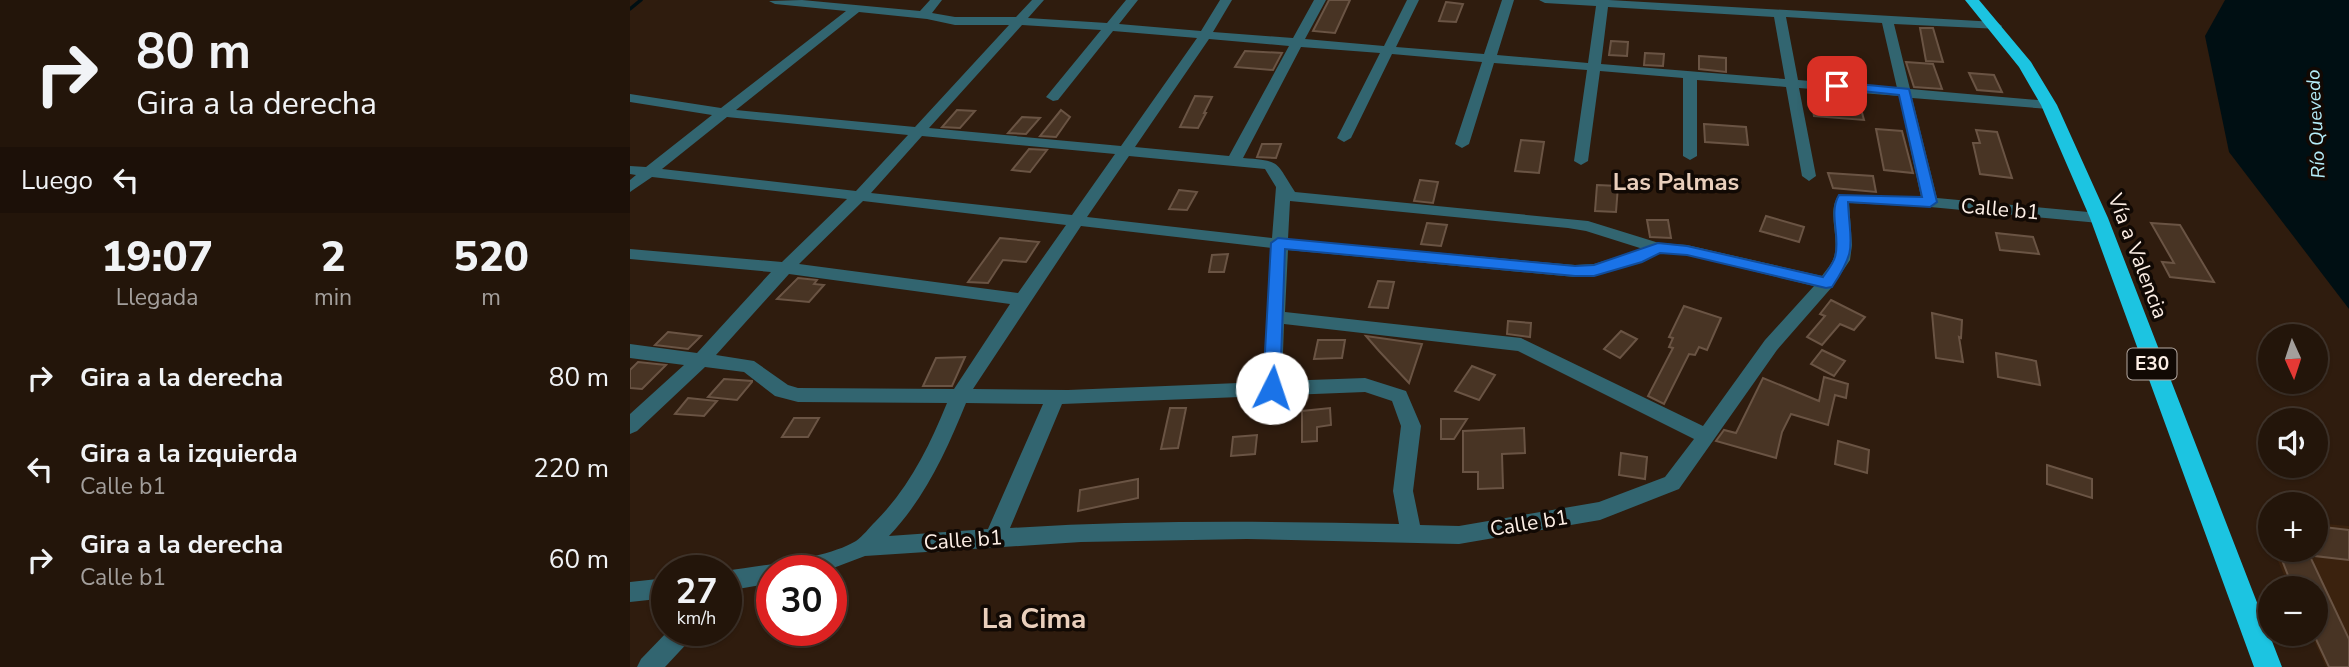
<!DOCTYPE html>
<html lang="es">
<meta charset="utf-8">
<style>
body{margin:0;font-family:"Nunito Sans",sans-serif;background:#2b1e13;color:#f1f3f6;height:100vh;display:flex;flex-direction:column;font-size:26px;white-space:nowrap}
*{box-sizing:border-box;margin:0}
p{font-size:23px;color:#a39f9c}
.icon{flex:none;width:38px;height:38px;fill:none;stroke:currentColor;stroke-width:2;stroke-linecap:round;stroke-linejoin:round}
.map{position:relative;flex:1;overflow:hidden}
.sheet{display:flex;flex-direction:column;background:#23150a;width:630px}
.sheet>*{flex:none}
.hud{background:#23150a;color:#f1f3f6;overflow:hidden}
.needle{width:46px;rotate:177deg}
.tools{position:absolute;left:1628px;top:324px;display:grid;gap:14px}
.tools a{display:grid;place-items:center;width:70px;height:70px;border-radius:50%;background:#23150a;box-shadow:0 2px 5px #0004,0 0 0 2px #40342b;font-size:35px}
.speed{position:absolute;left:21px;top:555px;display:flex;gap:14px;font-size:35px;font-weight:700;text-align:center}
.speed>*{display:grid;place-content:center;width:91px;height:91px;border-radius:50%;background:#23150a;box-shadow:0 2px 5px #0004,0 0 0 2px #40342b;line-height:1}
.speed small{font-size:18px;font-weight:400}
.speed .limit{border:10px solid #d22;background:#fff;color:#111}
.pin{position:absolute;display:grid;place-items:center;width:60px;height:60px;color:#fff;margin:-30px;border-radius:14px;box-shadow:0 4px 10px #0006}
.me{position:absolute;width:77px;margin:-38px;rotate:4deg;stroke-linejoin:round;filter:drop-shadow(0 0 5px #0008)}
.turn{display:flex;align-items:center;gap:24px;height:147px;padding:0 21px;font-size:32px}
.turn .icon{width:91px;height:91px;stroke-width:2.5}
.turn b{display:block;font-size:49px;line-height:60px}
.then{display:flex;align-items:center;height:66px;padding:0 21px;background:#0003;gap:14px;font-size:26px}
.eta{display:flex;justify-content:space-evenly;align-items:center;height:119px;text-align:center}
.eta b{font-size:42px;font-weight:800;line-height:49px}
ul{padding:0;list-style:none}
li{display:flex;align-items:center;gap:21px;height:91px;padding:0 21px}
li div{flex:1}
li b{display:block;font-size:26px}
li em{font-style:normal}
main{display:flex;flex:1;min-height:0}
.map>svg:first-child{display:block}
</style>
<main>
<section class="sheet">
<div class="hud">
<div class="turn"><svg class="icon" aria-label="right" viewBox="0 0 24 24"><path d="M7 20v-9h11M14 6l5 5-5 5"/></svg><div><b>80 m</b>Gira a la derecha</div></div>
<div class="then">Luego<svg class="icon" aria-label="left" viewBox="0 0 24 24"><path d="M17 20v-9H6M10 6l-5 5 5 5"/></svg></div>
</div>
<div class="eta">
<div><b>19:07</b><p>Llegada</p></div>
<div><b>2</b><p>min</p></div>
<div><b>520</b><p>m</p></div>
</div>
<ul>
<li><svg class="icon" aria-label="right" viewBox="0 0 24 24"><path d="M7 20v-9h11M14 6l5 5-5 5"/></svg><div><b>Gira a la derecha</b></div><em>80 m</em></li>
<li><svg class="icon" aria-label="left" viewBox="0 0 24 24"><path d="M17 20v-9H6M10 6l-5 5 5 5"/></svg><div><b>Gira a la izquierda</b><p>Calle b1</p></div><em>220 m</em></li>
<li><svg class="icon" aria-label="right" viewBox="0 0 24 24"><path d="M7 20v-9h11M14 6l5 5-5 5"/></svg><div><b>Gira a la derecha</b><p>Calle b1</p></div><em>60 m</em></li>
</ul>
</section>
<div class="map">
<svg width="1719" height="667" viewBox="0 0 1719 667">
<rect width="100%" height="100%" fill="#2f1c0e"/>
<path fill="#3b220e" d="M1685 523 1719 526V667H1696L1681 634H1685V588H1660L1643 550H1685Z"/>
<path fill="#000f13" d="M1595 0H1719V309L1599 152 1575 36Z"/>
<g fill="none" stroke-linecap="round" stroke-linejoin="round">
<path stroke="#000f13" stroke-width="3.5" d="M0 9 11 0"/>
</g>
<g fill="#483424" stroke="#6a5444" stroke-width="2">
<path d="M699 0H720L705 33 683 31Z"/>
<path d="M816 2 833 4 826 22 809 21Z"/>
<path d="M1290 28H1303L1313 62 1296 61Z"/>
<path d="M981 41 998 42 997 56 979 55Z"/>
<path d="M615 51 652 53 643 70 605 67Z"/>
<path d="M1015 53 1034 54 1033 66 1014 65Z"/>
<path d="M1069 56 1096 58V72L1069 69Z"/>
<path d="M1276 62 1303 64 1312 89 1284 87Z"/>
<path d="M1339 73 1364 75 1372 92 1347 90Z"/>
<path d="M565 96 582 97 574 113H576L568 128 550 127Z"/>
<path d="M1181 98 1229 102 1234 120 1184 116Z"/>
<path d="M327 110 345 111 330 128 312 127Z"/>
<path d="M431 110 440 117 426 137 410 136Z"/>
<path d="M392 117 410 118 396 134 378 133Z"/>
<path d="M1074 124 1116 127 1118 145 1075 142Z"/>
<path d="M1246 129 1272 131 1283 173 1254 170Z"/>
<path d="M1346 130 1367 132 1382 178 1350 174 1343 143H1350Z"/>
<path d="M891 140 914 142 909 173 885 171Z"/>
<path d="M632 144H651L646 158 627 157Z"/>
<path d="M399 149 417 150 400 172 382 170Z"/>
<path d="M1198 173 1243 176 1246 192 1203 188Z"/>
<path d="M790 180 808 182 803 203 784 201Z"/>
<path d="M967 185 988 186 986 212 965 211Z"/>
<path d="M549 190 567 192 557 210 539 209Z"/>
<path d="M1136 216 1174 227 1169 242 1130 231Z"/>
<path d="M1017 220H1038L1041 238 1020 237Z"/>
<path d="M797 223 817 225 811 246 791 244Z"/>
<path d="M1521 223 1550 225 1584 282 1540 277 1532 262 1544 263Z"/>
<path d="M1366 233 1403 237 1409 254 1370 250Z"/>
<path d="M370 238 409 242 396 262 373 260 358 283 338 282Z"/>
<path d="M598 254 594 272H579L582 255Z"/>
<path d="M168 278 187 280 184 284 194 285 179 302 147 299Z"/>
<path d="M748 281 764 282 758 308 739 307Z"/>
<path d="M1201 300 1235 317 1224 330 1210 324 1192 345 1177 337 1195 316 1190 314Z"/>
<path d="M1054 306 1091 318 1077 350 1069 347 1065 355 1059 354 1034 404 1018 396 1043 348 1039 347 1043 338 1039 337Z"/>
<path d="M1302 313 1332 320 1331 338 1329 337 1333 362 1306 358Z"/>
<path d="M878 321 901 323 900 337 877 334Z"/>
<path d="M991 331 1007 339 990 358 974 349Z"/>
<path d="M38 332 71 336 58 349 25 345Z"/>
<path d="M736 336 792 344 779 383 749 351Z"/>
<path d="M688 340H715L712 358 684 359Z"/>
<path d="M1192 350 1215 361 1204 376 1181 364Z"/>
<path d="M1366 353 1406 361 1410 385 1368 377Z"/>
<path d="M335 357 322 386H293L306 358Z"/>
<path d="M8 362 36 365 12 389 0 388V370Z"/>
<path d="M842 366 865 375 849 400 825 391Z"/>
<path d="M1194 377 1218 384 1216 398 1205 395 1198 425 1161 414 1152 432 1146 458 1086 441 1094 430 1106 433 1133 378 1189 401Z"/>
<path d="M94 379 122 381V382L107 400 78 397Z"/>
<path d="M58 398 87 401 74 416 45 414Z"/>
<path d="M540 408H556L548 448 531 449Z"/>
<path d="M700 408 701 425 687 427V441L672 442V411Z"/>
<path d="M164 418H189L178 437H152Z"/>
<path d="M811 419H837L824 439H811Z"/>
<path d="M894 428 895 453 872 454 873 488 848 489V472H833V431Z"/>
<path d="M627 435 625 454 601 456 603 437Z"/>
<path d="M1208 441 1239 450 1237 473 1205 464Z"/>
<path d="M991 453 1017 457 1015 479 989 475Z"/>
<path d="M1417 465 1462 479V498L1417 484Z"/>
<path d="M508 479V498L448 511 450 490Z"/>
<path d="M1685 526 1719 530V560L1685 556Z"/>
<path d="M1648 550H1677L1719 639V667H1699L1685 637V588H1663Z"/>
</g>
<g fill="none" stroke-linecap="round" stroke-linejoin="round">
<g fill="#326570" fill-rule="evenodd">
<path d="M172 0 290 11 300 0H312L302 13 325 17H386L402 0H414L398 18 477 23 496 0H508L489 24 571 31 590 0H602L583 32 663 38 684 0H696L675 39 754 46 777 0H789L766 47 854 54 872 0H884L867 55 958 63 966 6 915 3 909 0H979L1366 22 1372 26 1370 29 1264 24 1280 89 1419 101 1426 105 1419 109 1282 98 1307 198 1469 213 1477 218 1469 223 1300 207 1219 203 1222 245 1220 260 1202 287 1147 350 1049 489 970 520 829 544 617 539 451 542 235 556 198 570H142V583L96 591V571C132 565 196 559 226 541 233 536 239 528 245 522 279 488 299 447 317 403L168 402 145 396 114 372 75 367 7 431 0 434V414L54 365 0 358V344L67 353 141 272 0 259V249L152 262 217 199 22 177 0 192V180L6 175 0 174V166L16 167 82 115 0 102V94L91 108 216 11 145 4 139 1ZM978 7 1144 17 1155 79 971 64ZM229 12 297 19 325 25H379L285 127 106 110ZM1156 17 1252 23 1267 88 1168 80ZM392 25 471 30 416 97 423 101 428 100 483 31 567 38 491 146 299 128ZM579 39 659 46 599 156 505 147ZM671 47 750 53 707 138 714 142 721 138 762 54 852 62 825 144 832 148 839 144 864 63 957 70 944 161 951 165 958 161 970 71 1053 78V156L1060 160 1067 156V80L1156 87 1172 176 1179 181 1186 176 1169 88 1269 96 1291 197 1209 195C1196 211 1210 237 1204 257 1202 264 1196 270 1192 276L1057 245 1029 243 958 221 665 192C645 161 651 161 613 158ZM97 117 278 135 226 191 32 169ZM292 136 485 154 442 215 241 193ZM499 156 635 169 646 187 642 238 457 217ZM233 201 436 225 388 293 169 264ZM660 201 938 228 956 231 1013 249 964 264 945 265 658 239ZM451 226 642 248 633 382 438 390 343 389ZM658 250 945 277 964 276 1013 262 1030 253 1057 255 1184 286 1135 340 1073 426 891 338 655 312ZM159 274 380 304 324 389 168 388 158 385 124 361 86 355ZM654 324 888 351 1064 439 1035 477 969 502 829 526 790 525 783 491 791 426 776 391 735 378 652 381ZM735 392 762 401 771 426 763 491 769 524C639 521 510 520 380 528L432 404ZM336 403 413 404 358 529 259 536C295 498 316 452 336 403Z"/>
<path d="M37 578V598L0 602V582Z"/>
<path d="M39 630H65L62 638 35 667H7L11 659Z"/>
</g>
<path fill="#1cc4e1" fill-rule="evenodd" d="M1335 0H1349L1401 62 1427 105 1478 218 1652 667H1624L1460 218 1411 105 1389 67Z"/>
</g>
<path fill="#1a73e8" stroke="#114b97" stroke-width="2" d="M1207 82 1279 89 1307 202 1300 207 1218 202C1220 246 1228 248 1202 287L1196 288 1057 255 1030 253 1012 262 964 276H945L655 249 650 388 648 393H636L633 388 641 243 648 238 945 266 964 265 1028 243 1057 246 1193 277C1197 271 1203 264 1205 257 1211 237 1198 213 1209 195L1292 197 1269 95 1203 88V83Z"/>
<g text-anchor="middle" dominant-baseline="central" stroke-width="7" stroke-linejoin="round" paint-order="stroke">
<g font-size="19" font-style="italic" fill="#b5edf9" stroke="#110904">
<text transform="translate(1686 124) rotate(-93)">Río Quevedo</text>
</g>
<rect fill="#110904" stroke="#b6aaa2" stroke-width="2" x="1497.5" y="348.5" width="49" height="31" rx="5"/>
<g font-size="19" font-weight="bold" fill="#fdefe6">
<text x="1522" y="364">E30</text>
</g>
<g font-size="21" fill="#fdefe6" stroke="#110904">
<text transform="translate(1370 209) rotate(5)">Calle b1</text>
<text transform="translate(1508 256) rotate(69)">Vía a Valencia</text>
<text transform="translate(899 523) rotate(-9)">Calle b1</text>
<text transform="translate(333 540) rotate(-4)">Calle b1</text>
</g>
<g font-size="24" font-weight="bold" fill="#e9cfbc" stroke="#110904">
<text x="1046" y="182">Las Palmas</text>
</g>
<g font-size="28" font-weight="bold" fill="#e9cfbc" stroke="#110904">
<text x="404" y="619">La Cima</text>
</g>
</g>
</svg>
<div class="tools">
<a><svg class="needle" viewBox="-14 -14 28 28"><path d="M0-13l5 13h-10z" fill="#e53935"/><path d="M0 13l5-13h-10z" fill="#a39f9c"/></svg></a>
<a><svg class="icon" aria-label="sound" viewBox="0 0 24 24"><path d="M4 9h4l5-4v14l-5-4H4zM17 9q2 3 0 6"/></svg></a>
<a>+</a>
<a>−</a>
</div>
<div class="speed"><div>27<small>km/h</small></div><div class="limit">30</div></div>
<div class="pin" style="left:1207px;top:86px;background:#d93025"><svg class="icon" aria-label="arrive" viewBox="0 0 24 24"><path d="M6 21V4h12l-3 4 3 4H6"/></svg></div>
<svg class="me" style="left:642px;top:388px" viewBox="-20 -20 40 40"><circle r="19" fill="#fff"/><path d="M0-13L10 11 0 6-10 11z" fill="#1a73e8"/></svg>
</div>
</main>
